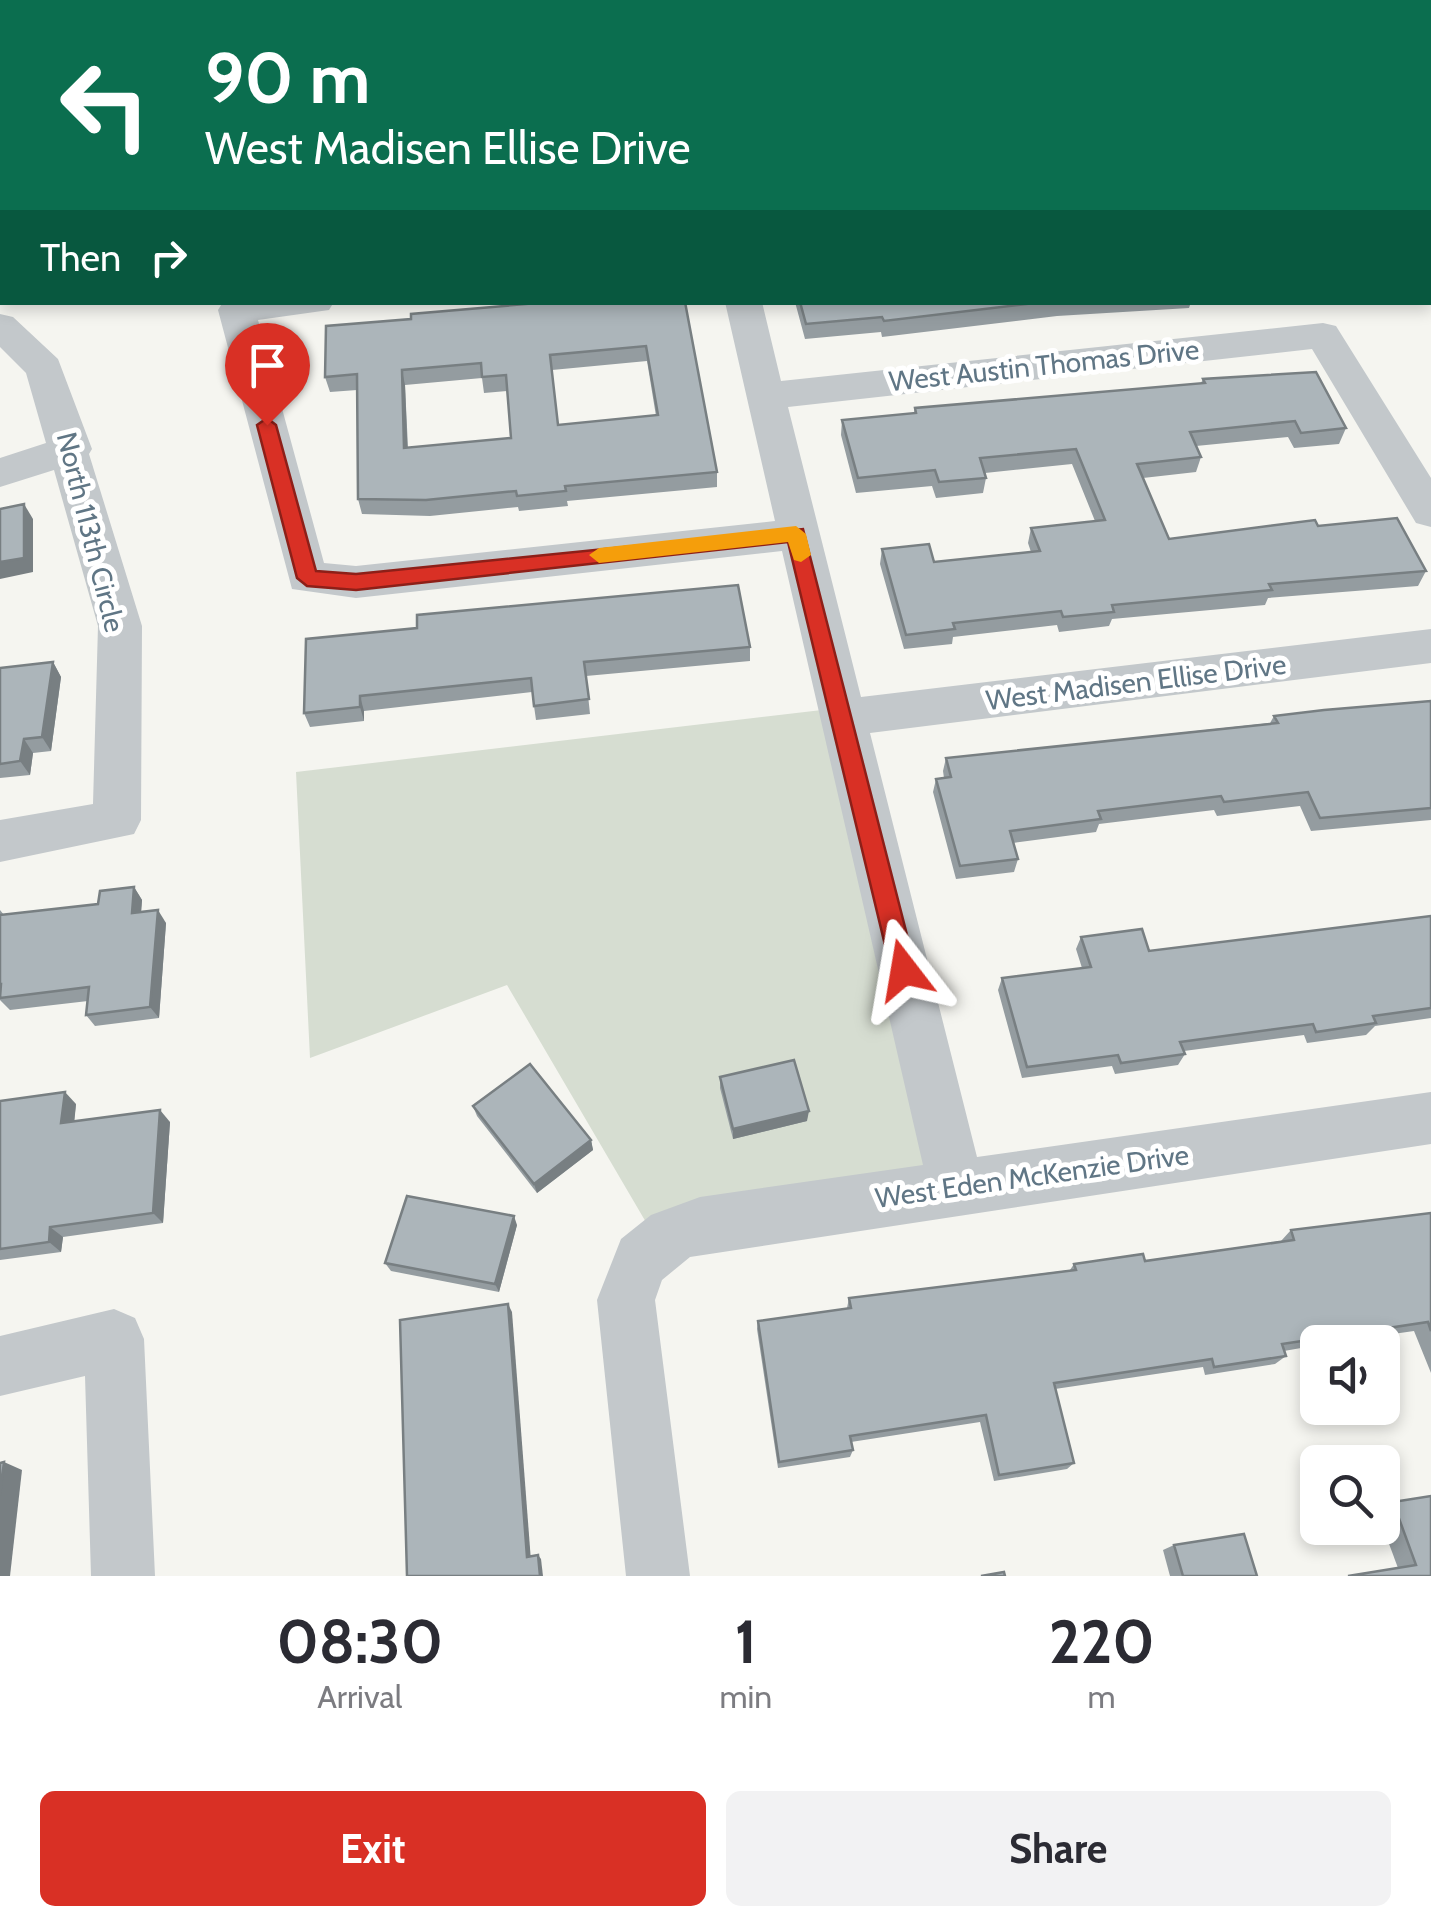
<!DOCTYPE html>
<style>
body{margin:0;font-family:Cabin,sans-serif;background:#f2f2f3;color:#2b2b33;height:100vh;display:flex;flex-direction:column;font-size:38px;white-space:nowrap}
*{box-sizing:border-box;margin:0}
p{font-size:32px;color:#7c7c81}
.icon{flex:none;width:55px;height:55px;fill:none;stroke:currentColor;stroke-width:2;stroke-linecap:round;stroke-linejoin:round}
.map{position:relative;height:1576px;overflow:hidden}
.details{display:flex;flex-direction:column;background:#fff;flex:1}
.details>*{flex:none}
.guide{position:absolute;left:0px;top:0px;width:1432px;height:305px;box-shadow:0 5px 15px #0003;background:#0b6e4f;color:#fff;overflow:hidden}
.tools{position:absolute;left:1300px;top:1325px;display:grid;gap:20px}
.tools a{display:grid;place-items:center;width:100px;height:100px;border-radius:15px;background:#fff;box-shadow:0 5px 15px #0003;font-size:50px}
.pin{position:absolute;display:grid;place-items:center;width:85px;height:85px;color:#fff;margin:-102px -42px;border-radius:50% 50% 50% 0;rotate:-45deg;box-shadow:0 0 10px #0007}
.pin .icon{rotate:45deg}
.me{position:absolute;width:110px;margin:-55px;rotate:346deg;stroke-linejoin:round;filter:drop-shadow(0 0 8px #0008)}
.turn{display:flex;align-items:center;gap:35px;height:210px;padding:0 40px;font-size:45px}
.turn .icon{width:130px;height:130px;stroke-width:2.5}
.turn b{display:block;font-size:70px;line-height:85px}
.then{display:flex;align-items:center;height:95px;padding:0 40px;background:#0003;gap:20px;font-size:38px}
.eta{display:flex;justify-content:space-evenly;align-items:center;height:170px;text-align:center}
.eta b{font-size:60px;font-weight:800;line-height:70px}
.primary-button{display:flex;gap:20px;margin-top:auto;padding:20px 40px}
.primary-button a{flex:1;height:115px;border-radius:15px;background:#d93025;color:#fff;font-size:40px;font-weight:800;line-height:115px;text-align:center}
.primary-button a+a{background:#f2f2f3;color:#2b2b33}
.map>svg:first-child{display:block}
</style>
<div class="map">
<svg width="1431" height="1576" viewBox="0 0 1431 1576">
<rect width="100%" height="100%" fill="#f5f5f0"/>
<g fill="#d6ddd1">
<path d="M720 0H1175L1176 2H719Z"/>
<path d="M839 708 956 1187 657 1241 507 985 310 1058 296 772Z"/>
</g>
<g fill="none" stroke-linecap="round" stroke-linejoin="round">
<g fill="#c3c8cb" fill-rule="evenodd">
<rect x="0" y="38" width="2" height="18"/>
<path d="M223 302H334L329 310 258 320 324 563 356 566 775 521 725 302H762L781 381 1323 323 1336 326 1431 478V527L1416 523 1312 349 788 407 861 697 1431 629V663L870 733 977 1157 1431 1092V1144L690 1257 662 1280 655 1300 690 1576H626L597 1300 621 1239 651 1215 700 1197 923 1165 782 551 356 598 292 589 218 310Z"/>
<path d="M0 314 13 317 58 359 92 449 89 454 142 626 141 820 134 834 0 862V820L93 804 98 626 54 470 0 487V458L46 443 26 373 0 347Z"/>
<path d="M114 1309 135 1318 144 1339 155 1576H91L85 1376 0 1396V1336Z"/>
</g>
</g>
<g fill="#949ca0" fill-rule="evenodd">
<path d="M0 174H2V251L0 252Z"/>
<path d="M685 302 717 472V487L567 501 568 506 519 511 518 507 430 516 362 514 358 499 357 390 330 392 325 377ZM647 361 656 416 558 425 552 370ZM482 378 484 393 507 391 511 438 408 448 405 385Z"/>
<path d="M795 302H1191L1189 308 1057 316 882 337 881 332 805 339Z"/>
<path d="M1203 379 1346 428 1339 444 1294 448 1288 437 1196 446 1201 457 1196 472 1143 478 1169 539 1318 526 1426 571 1418 586 1268 598 1265 605 1112 619 1109 626 1059 632 1057 625 953 637 952 644 904 649 880 564 882 549 934 562 1031 552 1028 543 1031 528 1095 521 1072 464 985 473 986 478 983 493 936 498 932 486 856 493 841 435 842 420 914 413 915 408 1201 383Z"/>
<path d="M306 639 750 647V661L586 676 590 714 536 720 532 692 364 711V721L310 727 304 713Z"/>
<path d="M53 662 61 677 51 751 33 753 30 775 0 778V668Z"/>
<path d="M1431 701V820L1311 831 1300 806 1217 816 1214 810 1099 824 1096 832 1013 843 1018 859 1014 872 956 879 933 792 936 779 944 778 943 771 946 758 1270 723 1274 716Z"/>
<path d="M134 887 142 900 141 912 166 923 159 1018 95 1026 86 1015 88 1001 10 1010 0 1000V910L4 915 98 904Z"/>
<path d="M1431 916V1018L1375 1026 1366 1035 1307 1043 1304 1035 1184 1051 1185 1054 1178 1065 1115 1074 1112 1066 1022 1078 998 990 1002 978 1082 968 1076 949 1081 937 1149 951Z"/>
<path d="M720 1077 807 1121 733 1139 720 1088Z"/>
<path d="M0 1101 76 1104 74 1121 170 1122 163 1223 63 1237 61 1252 0 1260Z"/>
<path d="M473 1106 591 1140 593 1150 537 1193 477 1116Z"/>
<path d="M1431 1213V1373L1414 1331 1337 1342H1318V1345L1284 1351 1286 1356 1275 1364 1205 1375 1203 1367 1055 1389 1074 1463 1067 1469 994 1481 980 1422 851 1442 853 1450 850 1457 778 1468 757 1329 758 1321 847 1308 849 1298 1070 1270 1074 1264 1145 1261 1281 1241 1291 1230Z"/>
<path d="M517 1225 499 1292 391 1271 385 1263Z"/>
<path d="M1393 1502 1431 1576 1398 1568 1382 1525V1506Z"/>
<path d="M1174 1545 1257 1576H1170L1163 1550Z"/>
</g>
<g fill="#787f82">
<rect x="0" y="109" width="2" height="17"/>
<path d="M402 370 405 385 408 463 404 448Z"/>
<path d="M24 504 33 519V572L0 579V562Z"/>
<path d="M53 662 61 677 51 751 42 737Z"/>
<path d="M360 696 364 711V721L360 707Z"/>
<path d="M24 739 33 753 30 775 20 761Z"/>
<path d="M134 887 142 900 140 926 132 913Z"/>
<path d="M158 910 166 923 159 1018 150 1007Z"/>
<path d="M65 1092 76 1104 73 1135 61 1123Z"/>
<path d="M160 1110 170 1122 163 1223 153 1213Z"/>
<path d="M809 1111 807 1121 733 1139V1129Z"/>
<path d="M591 1140 593 1150 537 1193 534 1184Z"/>
<path d="M514 1216 517 1225 499 1292 495 1284Z"/>
<path d="M50 1227 63 1237 61 1252 49 1242Z"/>
<path d="M508 1304 512 1312 531 1561 527 1557Z"/>
<path d="M4 1462 22 1470 10 1576H0V1495Z"/>
<path d="M538 1555 541 1559 543 1576H540Z"/>
</g>
<g fill="#acb5ba" stroke="#787f82" stroke-width="2.5" fill-rule="evenodd">
<rect x="351" y="0" width="206" height="2"/>
<path d="M2 63V109H0V64Z"/>
<rect x="0" y="174" width="2" height="61"/>
<path d="M549 302H685L717 472 565 486 566 491 517 496 516 491 426 500 358 499 357 374 325 377 326 326 411 319V314ZM646 346 658 415 558 425 550 355ZM481 363 482 377 506 375 511 438 404 448 402 370Z"/>
<path d="M800 302H1043L884 321 882 317 806 324Z"/>
<path d="M1316 372 1346 428 1301 433 1295 421 1190 432 1201 457 1137 464 1169 539 1315 520 1318 526 1397 518 1426 571 1269 584 1272 590 1112 605 1114 612 1063 617 1061 611 953 623 955 629 906 635 882 549 929 544 934 562 1040 551 1031 528 1105 520 1076 449 980 458 986 478 939 482 935 470 858 478 842 420 916 413 915 408 1205 383 1203 379Z"/>
<path d="M24 504V558L0 562V509Z"/>
<path d="M738 585 750 647 584 662 589 699 534 706 531 678 360 696V707L304 713 306 639 417 628V615Z"/>
<path d="M53 662 42 737 24 739 20 761 0 764V668Z"/>
<path d="M1431 701V808L1320 818 1308 792 1224 802 1221 796 1098 811 1101 819 1010 831 1018 859 960 866 936 779 951 777 946 758 1278 723 1274 716 1324 710Z"/>
<path d="M134 887 132 913 158 910 150 1007 86 1015 89 987 0 998 1 984H0V915L98 904 100 891Z"/>
<path d="M1431 916V1008L1373 1016 1376 1023 1316 1032 1313 1024 1180 1042 1185 1054 1121 1063 1118 1055 1027 1067 1002 978 1091 967 1081 937 1142 929 1149 951Z"/>
<path d="M794 1060 809 1111 733 1129 720 1077Z"/>
<path d="M530 1064 591 1140 534 1184 473 1106Z"/>
<path d="M65 1092 61 1123 160 1110 153 1213 50 1227 49 1242 0 1249V1101Z"/>
<path d="M407 1196 514 1216 495 1284 385 1263Z"/>
<path d="M1431 1213V1331L1428 1322 1282 1344 1286 1356 1214 1367 1212 1359 1054 1383 1074 1463 999 1475 986 1415 850 1436 853 1450 779 1462 758 1321 851 1308 849 1298 1076 1270 1074 1264 1143 1254 1145 1261 1294 1240 1291 1230Z"/>
<path d="M508 1304 527 1557 538 1555 540 1576H407L400 1320Z"/>
<path d="M4 1462 0 1495V1463Z"/>
<path d="M1431 1496V1576H1348L1416 1565 1393 1502Z"/>
<path d="M1244 1534 1257 1576H1183L1174 1545Z"/>
<path d="M1004 1572 1005 1576H981Z"/>
</g>
<path fill="#d93025" stroke="#8d1f18" stroke-width="2.5" d="M267 418 276 425 316 571 356 574 803 529 916 970 912 978H895L891 970 788 542 356 590 307 586 297 578 257 425Z"/>
<path fill="#f59e0b" d="M796 526 806 534 811 555 801 562 794 560 788 542 599 563 589 555 599 548Z"/>
<g text-anchor="middle" dominant-baseline="central" stroke-width="10" stroke-linejoin="round" paint-order="stroke">
<g font-size="28" fill="#607685" stroke="#fff">
<text transform="translate(1044 365) rotate(-6)">West Austin Thomas Drive</text>
<text transform="translate(91 532) rotate(76)">North 113th Circle</text>
<text transform="translate(1136 682) rotate(-7)">West Madisen Ellise Drive</text>
<text transform="translate(1032 1176) rotate(-8)">West Eden McKenzie Drive</text>
</g>
</g>
</svg>
<div class="tools">
<a><svg class="icon" aria-label="sound" viewBox="0 0 24 24"><path d="M4 9h4l5-4v14l-5-4H4zM17 9q2 3 0 6"/></svg></a>
<a><svg class="icon" aria-label="search" viewBox="0 0 24 24"><circle cx="10" cy="10" r="6"/><path d="M15 15l6 6"/></svg></a>
</div>
<div class="pin" style="left:267px;top:425px;background:#d93025"><svg class="icon" aria-label="arrive" viewBox="0 0 24 24"><path d="M6 21V4h12l-3 4 3 4H6"/></svg></div>
<svg class="me" style="left:904px;top:970px" viewBox="-20 -20 40 40"><path d="M0-17L14 15 0 8-14 15z" fill="#d93025" stroke="#fff" stroke-width="4"/></svg>
<div class="guide">
<div class="turn"><svg class="icon" aria-label="left" viewBox="0 0 24 24"><path d="M17 20v-9H6M10 6l-5 5 5 5"/></svg><div><b>90 m</b>West Madisen Ellise Drive</div></div>
<div class="then">Then<svg class="icon" aria-label="right" viewBox="0 0 24 24"><path d="M7 20v-9h11M14 6l5 5-5 5"/></svg></div>
</div>
</div>
<section class="details">
<div class="eta">
<div><b>08:30</b><p>Arrival</p></div>
<div><b>1</b><p>min</p></div>
<div><b>220</b><p>m</p></div>
</div>
<div class="primary-button"><a>Exit</a><a>Share</a></div>
</section>
